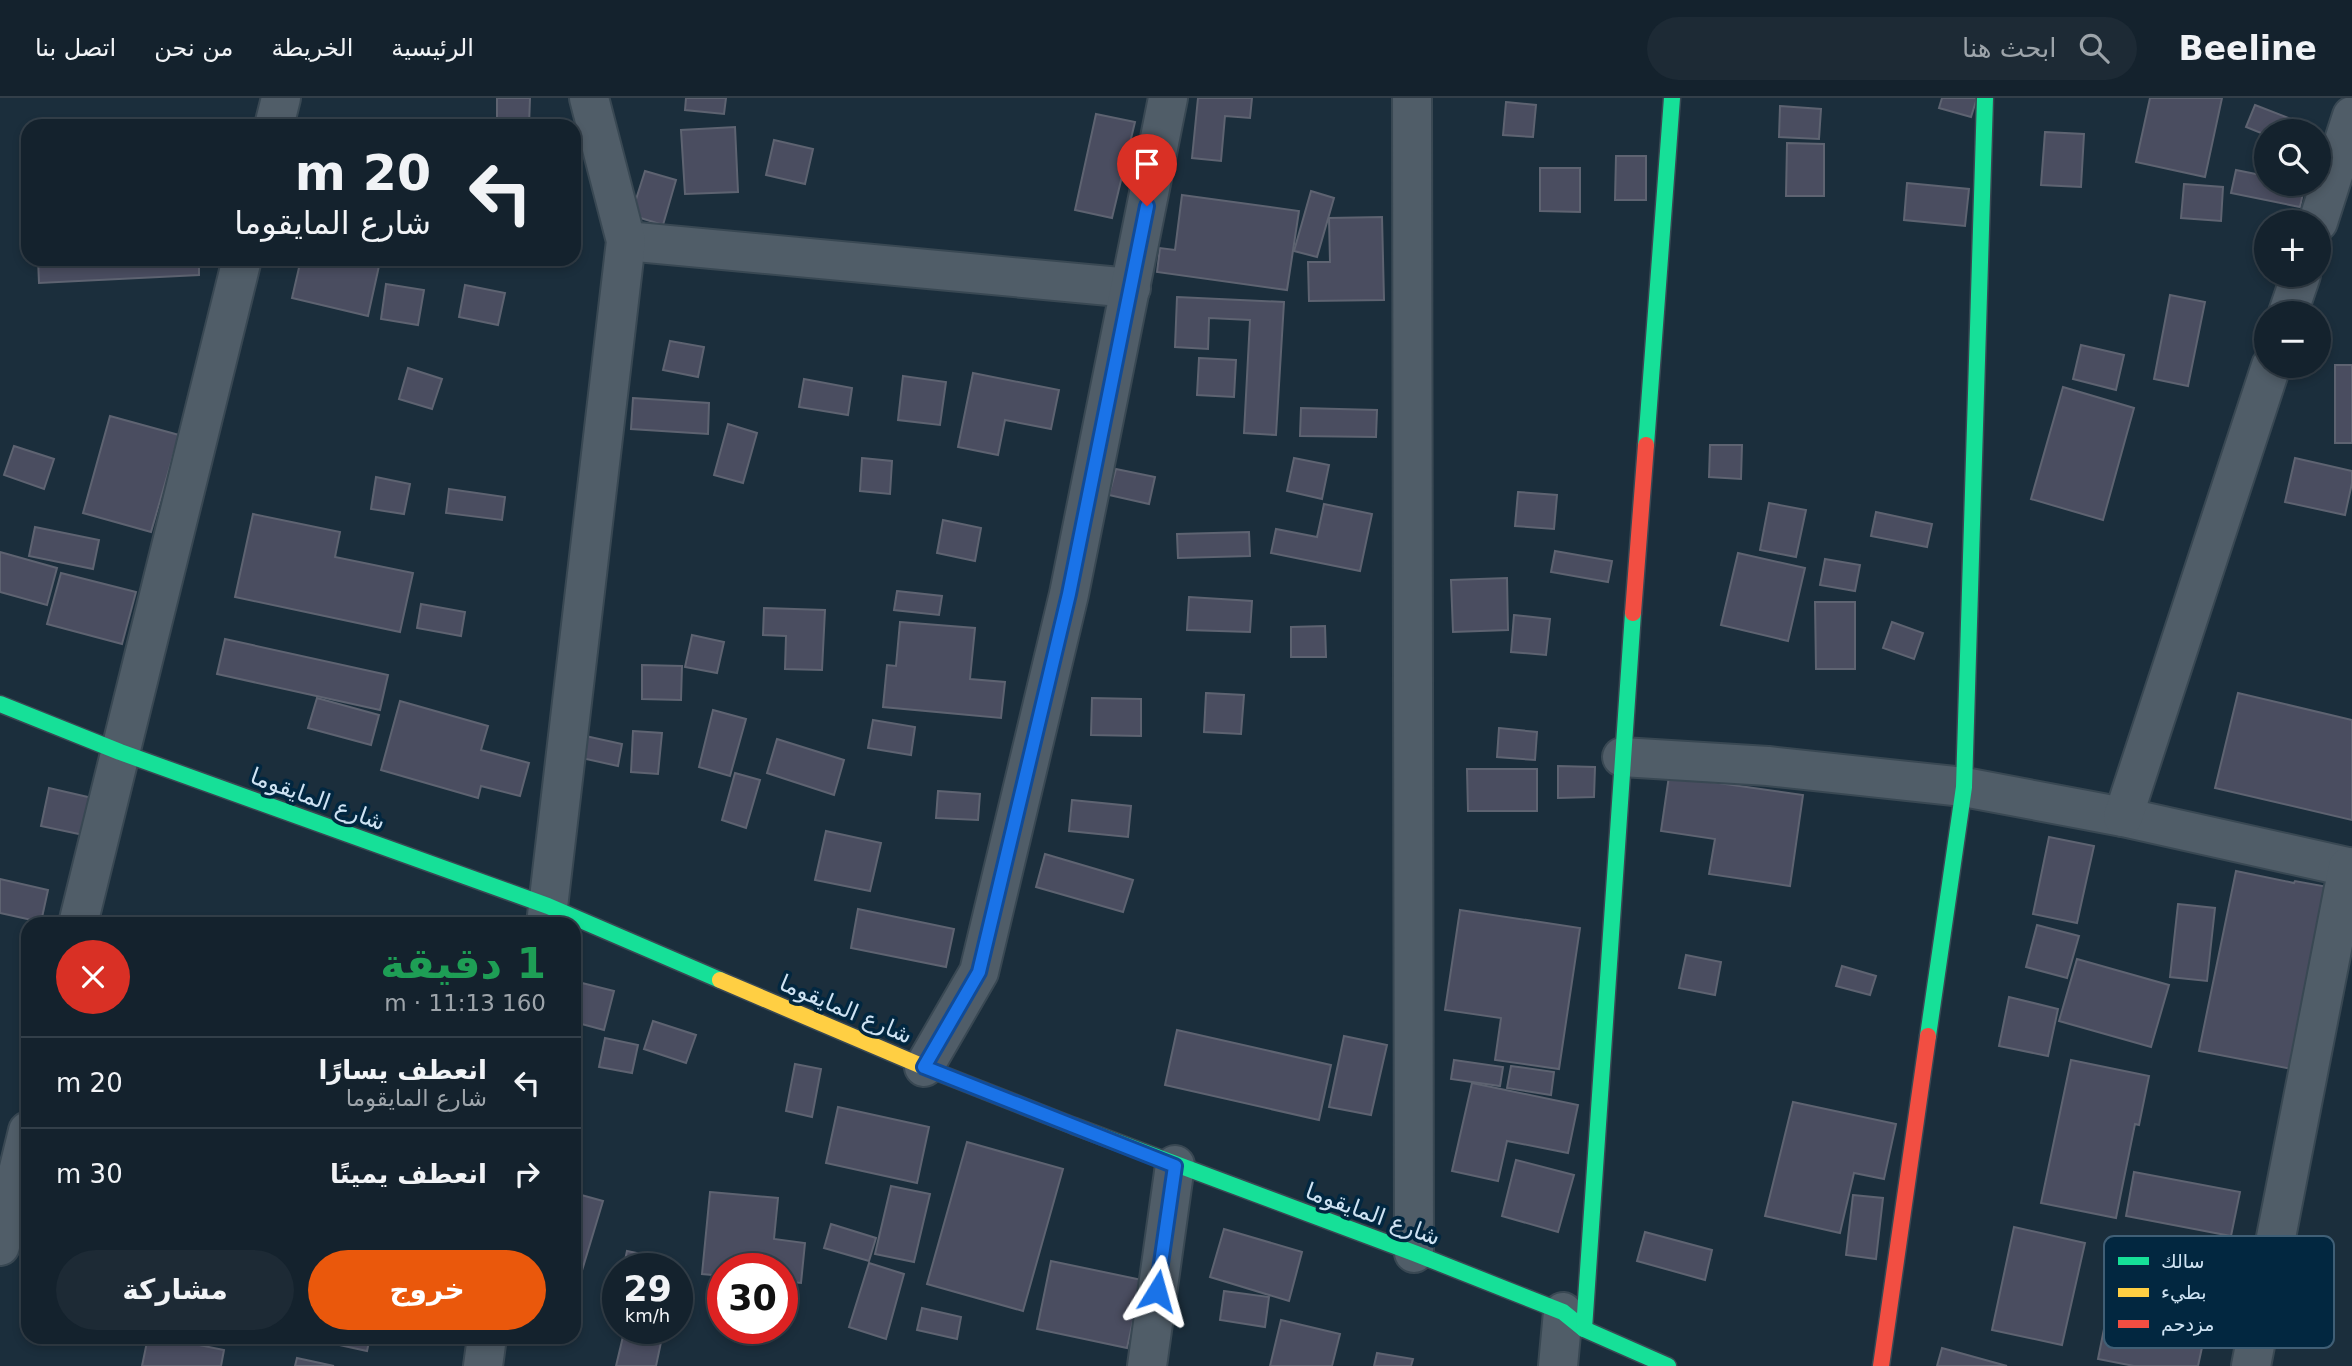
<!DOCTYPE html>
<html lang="ar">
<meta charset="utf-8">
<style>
body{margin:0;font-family:"DejaVu Sans",Cairo,sans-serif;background:#1d2a35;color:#f1f3f6;direction:rtl;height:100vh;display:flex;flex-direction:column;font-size:26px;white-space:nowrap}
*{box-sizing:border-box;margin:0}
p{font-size:23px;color:#9da4aa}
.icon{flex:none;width:38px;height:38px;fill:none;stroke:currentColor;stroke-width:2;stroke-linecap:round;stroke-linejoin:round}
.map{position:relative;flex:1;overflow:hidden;direction:ltr}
.drawer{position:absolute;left:21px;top:819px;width:560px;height:427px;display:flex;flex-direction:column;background:#14222d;border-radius:21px;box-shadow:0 4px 10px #0003,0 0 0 2px #333f49;direction:rtl}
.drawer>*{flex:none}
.banner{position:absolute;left:21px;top:21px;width:560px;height:147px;border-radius:21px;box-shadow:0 4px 10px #0003,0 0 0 2px #333f49;direction:rtl;background:#14222d;color:#f1f3f6;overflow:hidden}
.controls{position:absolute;left:2254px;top:21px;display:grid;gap:14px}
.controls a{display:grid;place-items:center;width:77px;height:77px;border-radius:50%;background:#14222d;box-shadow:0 4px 10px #0003,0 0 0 2px #333f49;font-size:35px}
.speed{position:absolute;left:602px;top:1155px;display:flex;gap:14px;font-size:35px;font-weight:700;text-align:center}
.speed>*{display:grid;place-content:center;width:91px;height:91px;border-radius:50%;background:#14222d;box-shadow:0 4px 10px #0003,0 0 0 2px #333f49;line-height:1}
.speed small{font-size:18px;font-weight:400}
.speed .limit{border:10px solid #d22;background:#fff;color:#111}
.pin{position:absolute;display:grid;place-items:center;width:60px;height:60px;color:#fff;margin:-72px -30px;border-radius:50% 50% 50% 0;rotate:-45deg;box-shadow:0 0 7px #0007}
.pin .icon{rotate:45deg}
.me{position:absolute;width:77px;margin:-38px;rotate:8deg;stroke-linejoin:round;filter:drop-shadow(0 0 5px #0008)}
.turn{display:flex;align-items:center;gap:24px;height:147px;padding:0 35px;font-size:32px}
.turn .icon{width:91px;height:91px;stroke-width:2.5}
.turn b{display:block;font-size:49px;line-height:60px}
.round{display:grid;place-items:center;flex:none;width:74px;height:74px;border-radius:37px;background:#1d2a35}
.summary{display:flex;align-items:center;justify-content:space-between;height:119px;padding:0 35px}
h1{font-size:42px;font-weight:700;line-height:52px;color:#1e9e55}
.cta{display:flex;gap:14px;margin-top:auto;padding:14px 35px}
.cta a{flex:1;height:80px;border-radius:42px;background:#ea580c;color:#fff;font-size:28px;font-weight:700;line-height:80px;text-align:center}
.cta a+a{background:#1d2a35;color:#f1f3f6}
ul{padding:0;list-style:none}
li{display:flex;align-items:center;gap:21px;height:91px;padding:0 35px;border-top:2px solid #333f49}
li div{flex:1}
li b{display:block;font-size:26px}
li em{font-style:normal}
header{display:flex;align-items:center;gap:42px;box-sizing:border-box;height:98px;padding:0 35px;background:#14222d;border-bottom:2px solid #333f49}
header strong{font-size:33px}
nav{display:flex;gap:38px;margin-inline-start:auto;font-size:24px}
.search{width:490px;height:63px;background:#1d2a35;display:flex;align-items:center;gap:18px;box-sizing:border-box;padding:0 24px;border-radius:38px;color:#9da4aa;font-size:26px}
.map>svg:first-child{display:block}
</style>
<header>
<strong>Beeline</strong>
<div class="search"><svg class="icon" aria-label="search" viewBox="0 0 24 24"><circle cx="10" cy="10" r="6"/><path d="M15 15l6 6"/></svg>ابحث هنا</div>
<nav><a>الرئيسية</a><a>الخريطة</a><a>من نحن</a><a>اتصل بنا</a></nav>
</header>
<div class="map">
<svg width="2352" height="1268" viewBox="0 0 2352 1268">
<rect width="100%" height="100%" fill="#1b2e3c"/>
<g fill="#4a4d60" stroke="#5e6371" stroke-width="2">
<path d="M497 0H530L529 28H497Z"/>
<path d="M686 0H726L724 16 685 12Z"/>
<path d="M1198 0H1252L1250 20 1225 18 1221 63 1192 60Z"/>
<path d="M1942 0H1977L1971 19 1939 10Z"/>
<path d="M2150 0H2222L2205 79 2136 64Z"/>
<path d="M1506 4 1536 7 1533 39 1503 37Z"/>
<path d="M2255 7 2299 24 2295 33H2266V37L2246 29Z"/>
<path d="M1780 8 1821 11 1819 41 1779 39Z"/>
<path d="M1096 16 1135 24 1112 120 1075 112Z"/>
<path d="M735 29 738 94 685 96 681 32Z"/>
<path d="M2045 34 2084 36 2081 89 2041 87Z"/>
<path d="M774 42 813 51 805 86 766 77Z"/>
<path d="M1787 45 1824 46V98H1786Z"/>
<path d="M1616 58H1646V102H1615Z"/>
<path d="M1540 70H1580V114L1540 113Z"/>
<path d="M2236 72 2266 78V86H2305L2300 109 2231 95Z"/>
<path d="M645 73 676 82 663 127 631 117Z"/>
<path d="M1907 85 1969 91 1965 128 1904 122Z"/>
<path d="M2184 86 2223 89 2221 123 2181 120Z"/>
<path d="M1311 93 1334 100 1317 159 1294 153Z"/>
<path d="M1182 97 1299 113 1287 192 1157 174 1160 150 1175 152Z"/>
<path d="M1382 119 1384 202 1309 203 1308 164H1330L1329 120Z"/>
<path d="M38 161H199V177L39 185Z"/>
<path d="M301 161H352L379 168 368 218 292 200Z"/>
<path d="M386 186 424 192 418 227 381 221Z"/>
<path d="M465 187 505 195 498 227 459 219Z"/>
<path d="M2170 197 2205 204 2188 288 2154 281Z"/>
<path d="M1177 199 1284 204 1276 337 1244 335 1250 222 1209 220 1208 251 1175 249Z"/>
<path d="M670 243 704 249 698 279 663 272Z"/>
<path d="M2081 247 2124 257 2116 292 2073 281Z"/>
<path d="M1199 260 1236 262 1234 299 1197 297Z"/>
<rect x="2335" y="267" width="17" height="78"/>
<path d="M408 270 442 281 432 311 399 301Z"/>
<path d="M973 275 1059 292 1051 331 1005 322 998 357 958 349Z"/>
<path d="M903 278 946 284 940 327 898 322Z"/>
<path d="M804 281 852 290 848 317 799 309Z"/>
<path d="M2063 289 2134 310 2103 422 2031 401Z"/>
<path d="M633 300 709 305 708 336 631 331Z"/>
<path d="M1301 310 1377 312 1376 339 1300 338Z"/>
<path d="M110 318 179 337 151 434 83 415Z"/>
<path d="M728 326 757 335 743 385 714 377Z"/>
<path d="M1710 347H1742L1741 381 1709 379Z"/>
<path d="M14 348 54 361 44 391 4 377Z"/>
<path d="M862 360 892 363 890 396 860 393Z"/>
<path d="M1294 360 1329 367 1322 401 1287 393Z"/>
<path d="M2295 360 2352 373V385L2345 417 2285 404Z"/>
<path d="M1116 371 1155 379 1149 406 1109 397Z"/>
<path d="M376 379 410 386 404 416 371 411Z"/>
<path d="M449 391 505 399 502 422 446 415Z"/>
<path d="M1518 394 1557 397 1554 431 1515 428Z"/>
<path d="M1769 405 1806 412 1796 459 1760 452Z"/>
<path d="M1324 406 1372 416 1360 473 1271 455 1276 431 1317 439Z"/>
<path d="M1876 414 1932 426 1927 449 1871 438Z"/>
<path d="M253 416 340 434 335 459 413 475 400 534 235 499Z"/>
<path d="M943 422 981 430 975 463 937 455Z"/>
<path d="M35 429 99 442 93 471 29 458Z"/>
<path d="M1249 434 1250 458 1178 460 1177 436Z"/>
<path d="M1555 453 1612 463 1608 484 1551 474Z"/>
<path d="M0 454 57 470 47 507 0 494Z"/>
<path d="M1738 455 1805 470 1788 543 1721 527Z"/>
<path d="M1825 461 1860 467 1855 493 1820 487Z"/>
<path d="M61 475 136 494 122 546 47 526Z"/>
<path d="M1507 480 1508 532 1453 534 1451 482Z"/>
<path d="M897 493 942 498 939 517 894 512Z"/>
<path d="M1189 499 1252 503 1250 534 1187 532Z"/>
<path d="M1815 504H1855V571H1816Z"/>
<path d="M421 506 465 514 461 538 417 530Z"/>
<path d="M764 510 825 512 822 572 785 571 786 538 763 537Z"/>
<path d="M1514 517 1550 521 1546 557 1511 554Z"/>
<path d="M900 524 975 530 970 581 1005 584 1001 620 883 609 887 567 896 568Z"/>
<path d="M1892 524 1923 535 1914 561 1883 550Z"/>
<path d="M1325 528 1326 559H1291V529Z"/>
<path d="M692 537 724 544 717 575 685 569Z"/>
<path d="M225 541 388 577 380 612 217 576Z"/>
<path d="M642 567 682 568 681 602 642 601Z"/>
<path d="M1206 595 1244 597 1241 636 1204 634Z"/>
<path d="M2238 595 2352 622V722L2215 690Z"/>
<path d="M317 600 379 617 371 647 308 630Z"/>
<path d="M1092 600 1141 601V638L1091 637Z"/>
<path d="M400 603 488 628 481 652 529 665 520 698 481 688 478 700 381 672Z"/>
<path d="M713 612 746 621 730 678 699 669Z"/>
<path d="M873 622 915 629 911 657 868 650Z"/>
<path d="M1499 630 1537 634 1535 662 1497 659Z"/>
<path d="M633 633 662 635 658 676 631 674Z"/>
<path d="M581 637 622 646 618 668 577 659Z"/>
<path d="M777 641 844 662 834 697 767 675Z"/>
<path d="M1558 668 1595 669 1594 699 1558 700Z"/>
<path d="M1467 671H1537V713H1468Z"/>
<path d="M735 675 760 682 746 730 722 722Z"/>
<path d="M1669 678 1803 697 1790 788 1709 776 1715 741 1661 733Z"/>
<path d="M49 690 101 702 93 739 41 728Z"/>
<path d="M938 693 980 696 978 722 936 720Z"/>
<path d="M1072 702 1131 708 1128 739 1069 733Z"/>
<path d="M826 733 881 745 870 793 815 782Z"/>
<path d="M2049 739 2094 748 2077 825 2033 816Z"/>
<path d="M1045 756 1133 782 1123 814 1036 789Z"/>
<path d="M2236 773 2294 785 2295 783 2328 789 2292 971 2199 953Z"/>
<path d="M0 781 48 792 41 824 0 815Z"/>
<path d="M2178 806 2215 810 2207 883 2170 879Z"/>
<path d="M858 811 954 831 946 869 851 850Z"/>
<path d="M1460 812 1580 830 1559 971 1495 962 1501 920 1445 912Z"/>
<path d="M2037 827 2079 838 2067 880 2026 869Z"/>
<path d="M1686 857 1721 864 1715 897 1679 890Z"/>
<path d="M2077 861 2169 887 2151 949 2059 923Z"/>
<path d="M1842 868 1876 878 1870 897 1836 888Z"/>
<path d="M574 883 614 893 604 932 574 924Z"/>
<path d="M2009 899 2058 911 2048 958 1999 948Z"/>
<path d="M653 923 696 937 686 965 644 951Z"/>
<path d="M1177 932 1331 967 1319 1022 1165 987Z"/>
<path d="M1344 938 1387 947 1371 1017 1329 1009Z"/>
<path d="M605 940 638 947 632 975 599 969Z"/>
<path d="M1454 962 1503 969 1500 988 1451 981Z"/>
<path d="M2071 962 2149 978 2139 1027 2135 1026 2116 1120 2041 1105Z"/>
<path d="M795 966 821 971 812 1019 786 1013Z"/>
<path d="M1511 968 1554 974 1551 997 1507 990Z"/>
<path d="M1472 985 1578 1007 1568 1055 1507 1043 1498 1083 1452 1073Z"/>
<path d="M1793 1004 1896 1026 1884 1081 1854 1075 1840 1135 1765 1118Z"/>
<path d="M838 1009 929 1029 917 1085 826 1065Z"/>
<path d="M967 1044 1063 1071 1023 1213 927 1186Z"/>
<path d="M1516 1062 1574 1077 1558 1134 1502 1118Z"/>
<path d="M2134 1074 2240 1094 2231 1138 2126 1118Z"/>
<path d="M891 1088 930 1096 914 1164 875 1156Z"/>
<path d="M710 1094 778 1100 774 1141 805 1145 801 1185 782 1183V1171H723V1178L702 1176Z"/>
<path d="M574 1095 603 1103 574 1199Z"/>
<path d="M1853 1097 1883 1100 1876 1161 1846 1157Z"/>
<path d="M831 1126 876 1140 869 1163 824 1150Z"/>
<path d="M2014 1129 2085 1145 2062 1247 1992 1232Z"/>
<path d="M1224 1131 1302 1154 1289 1203 1210 1179Z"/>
<path d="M1645 1134 1712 1152 1705 1182 1637 1163Z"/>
<path d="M627 1153 661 1160 658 1171H623Z"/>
<path d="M1051 1163 1142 1182 1127 1250 1037 1231Z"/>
<path d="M869 1165 904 1176 886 1241 849 1229Z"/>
<path d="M1224 1193 1269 1199 1265 1229 1220 1222Z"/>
<path d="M2111 1196 2209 1217 2198 1268H2134L2098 1261Z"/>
<path d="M922 1210 961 1219 957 1241 917 1232Z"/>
<path d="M1281 1222 1340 1236 1332 1268H1270Z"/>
<path d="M625 1230H664L656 1268H616Z"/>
<path d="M148 1239H159L224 1252 221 1268H142Z"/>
<path d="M303 1239H370L367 1253Z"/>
<path d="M1942 1250 2007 1268H1937Z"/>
<path d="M1377 1255 1413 1261 1411 1268H1374Z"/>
<path d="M297 1260 334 1268H295Z"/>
</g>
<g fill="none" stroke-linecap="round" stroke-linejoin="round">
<g stroke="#394853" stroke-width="42">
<g id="street">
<path d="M1412 0 1414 1155"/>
<path d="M274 28 281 0"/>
<path d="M2318 124 2352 18"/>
<path d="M626 143 1131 190"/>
<path d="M2288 215 2301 177"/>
<path d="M1622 659 1768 668 1964 689 2123 719 2352 770"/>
<path d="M2123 719 2271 268"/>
<path d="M78 826 242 161"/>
<path d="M546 826 626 143 589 0"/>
<path d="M924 969 979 874 1069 496 1168 0"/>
<path d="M0 1148 28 1033"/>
<path d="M483 1268 487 1239"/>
<path d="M1147 1268 1175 1067"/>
<path d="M1558 1268 1563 1214"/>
<path d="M2251 1268 2348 769"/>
</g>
</g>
<g stroke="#394853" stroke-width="19">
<g id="fast">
<path d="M1646 347 1672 0"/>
<path d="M0 606 120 654 548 808 720 882"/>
<path d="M1928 938 1964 689 1985 0"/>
<path d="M1074 1028 1414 1155 1563 1214 1584 1231 1668 1268"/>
<path d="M1584 1231 1633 515"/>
</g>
</g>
<g stroke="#394853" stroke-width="19">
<path id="slow" d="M720 882 924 969 1074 1028"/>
</g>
<g stroke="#394853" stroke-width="19">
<g id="jam">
<path d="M1633 515 1646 347"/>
<path d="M1881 1268 1928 938"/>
</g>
</g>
<use href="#street" stroke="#505d68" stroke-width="38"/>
<use href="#fast" stroke="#16e098" stroke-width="16"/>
<use href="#slow" stroke="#ffcf43" stroke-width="16"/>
<use href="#jam" stroke="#f24e42" stroke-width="16"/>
</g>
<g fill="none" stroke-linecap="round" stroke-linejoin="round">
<g stroke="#114b97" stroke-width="18">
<path id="route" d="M1147 108 1069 496 979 874 924 969 1175 1068 1157 1193"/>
</g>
<use href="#route" stroke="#1a73e8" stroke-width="12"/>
</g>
<g text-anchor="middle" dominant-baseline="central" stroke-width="7" stroke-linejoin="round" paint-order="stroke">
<g font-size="23" fill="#cfe3f3" stroke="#022740">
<text transform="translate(318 701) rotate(20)">شارع المايقوما</text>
<text transform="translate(846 911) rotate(23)">شارع المايقوما</text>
<text transform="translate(1373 1116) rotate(20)">شارع المايقوما</text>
</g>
</g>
<rect x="2104" y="1138" width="230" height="112" rx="10" fill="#022740" stroke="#405f76" stroke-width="2"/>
<rect x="2118" y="1159" width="31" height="8" fill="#16e098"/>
<rect x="2118" y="1190" width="31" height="9" fill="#ffcf43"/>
<rect x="2118" y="1222" width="31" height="8" fill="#f24e42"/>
<g font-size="19" fill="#cfe3f3">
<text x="2161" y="1170">سالك</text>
<text x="2161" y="1201">بطيء</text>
<text x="2161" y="1233">مزدحم</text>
</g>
</svg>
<div class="controls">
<a><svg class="icon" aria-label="search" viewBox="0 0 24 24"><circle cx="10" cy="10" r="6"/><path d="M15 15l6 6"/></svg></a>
<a>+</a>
<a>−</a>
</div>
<div class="speed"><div>29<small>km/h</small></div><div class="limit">30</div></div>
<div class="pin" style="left:1147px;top:108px;background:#d93025"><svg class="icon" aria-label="arrive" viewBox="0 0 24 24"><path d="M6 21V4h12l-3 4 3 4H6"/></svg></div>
<svg class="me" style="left:1157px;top:1193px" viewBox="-20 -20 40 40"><path d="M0-17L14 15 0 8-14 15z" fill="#1a73e8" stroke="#fff" stroke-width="4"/></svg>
<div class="banner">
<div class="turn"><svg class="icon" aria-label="left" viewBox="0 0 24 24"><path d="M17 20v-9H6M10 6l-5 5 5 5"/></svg><div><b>20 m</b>شارع المايقوما</div></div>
</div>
<section class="drawer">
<div class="summary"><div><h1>1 دقيقة</h1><p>160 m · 11:13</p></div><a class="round" style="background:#d93025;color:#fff"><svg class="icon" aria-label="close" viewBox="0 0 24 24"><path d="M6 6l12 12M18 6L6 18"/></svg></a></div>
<ul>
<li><svg class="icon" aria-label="left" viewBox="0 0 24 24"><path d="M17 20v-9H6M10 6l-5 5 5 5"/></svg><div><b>انعطف يسارًا</b><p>شارع المايقوما</p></div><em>20 m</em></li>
<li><svg class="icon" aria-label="right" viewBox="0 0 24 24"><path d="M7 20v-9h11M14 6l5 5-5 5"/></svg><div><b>انعطف يمينًا</b></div><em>30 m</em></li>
</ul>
<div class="cta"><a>خروج</a><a>مشاركة</a></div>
</section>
</div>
